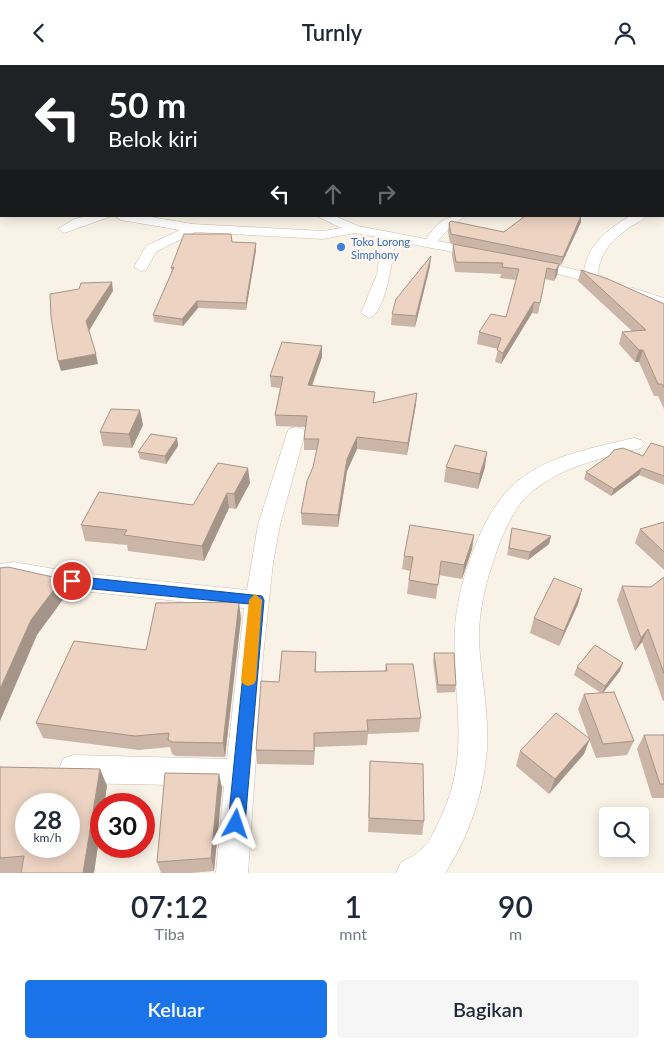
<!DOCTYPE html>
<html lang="id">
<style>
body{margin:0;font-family:Lato,sans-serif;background:#f6f6f7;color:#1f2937;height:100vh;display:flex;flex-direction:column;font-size:19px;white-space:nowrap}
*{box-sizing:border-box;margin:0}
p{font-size:16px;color:#747a83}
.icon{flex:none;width:28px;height:28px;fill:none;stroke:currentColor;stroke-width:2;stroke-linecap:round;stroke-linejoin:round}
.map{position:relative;height:808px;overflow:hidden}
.panel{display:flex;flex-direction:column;background:#fff;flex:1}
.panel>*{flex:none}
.hud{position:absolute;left:0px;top:0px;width:665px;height:152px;box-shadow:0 2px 12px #0003;background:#202124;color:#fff;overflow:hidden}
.buttons{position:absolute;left:599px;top:742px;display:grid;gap:10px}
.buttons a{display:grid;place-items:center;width:50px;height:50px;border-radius:5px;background:#fff;box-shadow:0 2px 12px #0003;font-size:25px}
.speed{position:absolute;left:15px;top:728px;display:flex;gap:10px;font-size:25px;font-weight:700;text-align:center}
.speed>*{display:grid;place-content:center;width:65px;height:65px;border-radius:50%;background:#fff;box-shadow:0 2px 12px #0003;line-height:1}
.speed small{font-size:12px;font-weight:400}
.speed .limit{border:8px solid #d22;background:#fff;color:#111}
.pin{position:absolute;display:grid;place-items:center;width:42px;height:42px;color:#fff;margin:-21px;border:2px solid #fff;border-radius:50%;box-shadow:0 1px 5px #0007}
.me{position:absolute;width:55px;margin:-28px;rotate:5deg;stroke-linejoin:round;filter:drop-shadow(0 0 4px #0008)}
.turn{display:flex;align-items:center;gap:18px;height:105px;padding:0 25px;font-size:22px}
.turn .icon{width:65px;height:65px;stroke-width:2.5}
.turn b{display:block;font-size:35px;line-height:42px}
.lanes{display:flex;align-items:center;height:48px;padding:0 25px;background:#0003;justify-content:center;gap:25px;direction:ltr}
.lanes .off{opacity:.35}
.eta{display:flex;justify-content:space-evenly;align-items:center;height:85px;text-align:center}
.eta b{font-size:30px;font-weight:600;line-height:35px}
.cta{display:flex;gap:10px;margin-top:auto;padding:10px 25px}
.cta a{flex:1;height:58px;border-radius:5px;background:#1a73e8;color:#fff;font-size:20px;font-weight:600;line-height:58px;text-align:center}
.cta a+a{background:#f6f6f7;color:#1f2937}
header{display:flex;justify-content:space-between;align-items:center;height:65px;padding:0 25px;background:#fff;font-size:22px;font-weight:600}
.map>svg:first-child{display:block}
</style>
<header><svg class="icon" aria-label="back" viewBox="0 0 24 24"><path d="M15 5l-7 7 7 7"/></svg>Turnly<svg class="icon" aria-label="person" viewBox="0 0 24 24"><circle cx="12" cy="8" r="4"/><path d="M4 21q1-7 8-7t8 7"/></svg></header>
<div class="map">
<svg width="664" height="808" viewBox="0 0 664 808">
<rect width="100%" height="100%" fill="#f9f3e7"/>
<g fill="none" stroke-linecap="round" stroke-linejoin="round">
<g stroke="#cabbae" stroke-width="1">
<g id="minor">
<path d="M326 0H340L341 1H327Z"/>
<path d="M492 0H502L503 1H493Z"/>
<path d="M87 151H112L64 168 58 164 74 154Z"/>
<path d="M115 151H145L193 159 323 166 341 163 317 151H335L358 161 426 174C439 157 443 151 465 151L449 163 438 176 484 185 486 188 479 192 395 176C393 192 386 248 369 253L361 248 377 209 382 173 355 168 323 174 195 167 156 187 146 205 141 206 134 202 146 181 180 165 121 155Z"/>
<path d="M630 151H646C642 156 635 159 630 162 613 174 599 188 598 209L613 217 611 220H601L527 201 525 198 532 194 584 207C586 181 609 163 630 151Z"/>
<path d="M633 223 664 233V243L628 230 626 227 628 224Z"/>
<path d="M296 362 303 364 305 368 280 460 273 498 263 591 248 808H216L224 721 73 718 63 714 59 704 63 694 73 690 227 694 244 543 72 525 14 515 0 517V499L14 497 72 507 247 525 258 460 287 368 289 364Z"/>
<path d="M634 373 641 375 644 379 641 383C606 392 568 400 538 422 518 435 509 456 500 477 488 509 478 543 479 577 481 613 489 647 487 683 484 727 469 772 445 808H396L401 797C425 786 429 778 440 754 473 686 451 632 455 564 457 522 480 451 512 421 543 391 593 383 634 373Z"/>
</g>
</g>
<use href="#minor" fill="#fff" fill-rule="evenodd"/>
</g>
<g fill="#cbb5a7">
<path d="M581 157 561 200H559L557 210 554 216 545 214 538 249 532 248 501 299 495 297 498 284 477 279 479 267 506 252 516 215 500 213 501 209 455 207 452 190 453 179 522 192 450 178 448 167 449 158 504 167Z"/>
<path d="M232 177 256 185 246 245 198 243 183 261 154 257 153 250 172 208 171 203Z"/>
<path d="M430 201 415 262 391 260 392 249Z"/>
<path d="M581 205 664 239V344L658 331H654L639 297H635L619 279 622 267 632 266 578 216Z"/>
<path d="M322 281V292L312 321 375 327 374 338 416 339 407 390 357 384 347 406 338 462 302 460 301 448 313 402 317 385H304V374L305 362 276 361 275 350 280 323 271 322 270 311Z"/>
<path d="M143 360 132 383 103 381 100 367Z"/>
<path d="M177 373 178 381 166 399 140 394 138 387Z"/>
<path d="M664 382V420L639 410 611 431 584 414 586 407 643 391Z"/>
<path d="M446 402H485L478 424 444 417Z"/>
<path d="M250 418 236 444 229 443 204 496 128 486 127 480 85 476 81 460 193 440Z"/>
<path d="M664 457V505L635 478 640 464Z"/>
<path d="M512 463 551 471 549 479 528 495 507 490Z"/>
<path d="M474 470 472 484 462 514 439 510 436 534 407 529 410 506 402 504 404 491Z"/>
<path d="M664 512V636H663L642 577 635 586 617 535 622 521 651 522Z"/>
<path d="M582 524 578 539 559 581 530 568 534 553Z"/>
<path d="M241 553 225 692 176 691 172 689 170 682 139 685 43 673 36 658 146 585Z"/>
<path d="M434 588 456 620 455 627 437 628 433 596Z"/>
<path d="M386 599 421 653 419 667 368 669 367 680 315 682 314 700 257 699 256 685 279 617 316 602V607L385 606Z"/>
<path d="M577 602 620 606 603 628 634 676 627 690 596 693 578 644 584 629 601 628 574 610Z"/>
<path d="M644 670H664V733H652L637 684Z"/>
<path d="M520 686 584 689 549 729 516 701Z"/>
<path d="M370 696 424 756 422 770 368 767Z"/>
<path d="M0 702 100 704 107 721 94 808H0Z"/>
<path d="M219 709 222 723 214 806 191 808H161L157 797Z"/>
</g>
<g fill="#a59488">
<path d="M581 151V157L561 200 563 192Z"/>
<path d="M256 178V185L246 245V238Z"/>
<path d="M431 191 430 201 415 262 416 251Z"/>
<path d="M559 199 557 210 554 216 556 205Z"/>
<path d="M112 217 113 226 89 266 86 256Z"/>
<path d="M197 236 198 243 183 261 182 254Z"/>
<path d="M534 237 532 248 501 299 503 288Z"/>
<path d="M322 281V292L308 331V320Z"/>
<path d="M639 285H643L639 297H635Z"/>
<path d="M96 289 98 299 61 306 58 296Z"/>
<path d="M417 328 416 339 407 390 408 378Z"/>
<path d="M140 345 143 360 132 383 129 369Z"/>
<path d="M357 372V384L347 406 338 462V450L347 394Z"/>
<path d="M177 373 178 381 166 399 165 391Z"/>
<path d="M487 387 485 402 478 424 480 409Z"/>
<path d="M248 403 250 418 236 444 234 429Z"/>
<path d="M642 403 639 410 611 431 614 424Z"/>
<path d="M227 428 229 443 204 496 202 481Z"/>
<path d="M474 470 472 484 462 514 464 500Z"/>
<path d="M551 471 549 479 528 495 530 487Z"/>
<path d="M62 514 67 529 37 570 0 656V624L31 555Z"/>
<path d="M582 524 578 539 559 581 564 566Z"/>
<path d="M239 537 241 553 225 692 223 678Z"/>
<path d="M648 564 642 577 635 586 641 573Z"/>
<path d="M316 587V602L315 621V607Z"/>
<path d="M623 598 620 606 602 629 605 621Z"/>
<path d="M590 674 584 689 549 729 555 714Z"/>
<path d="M100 704 107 721 104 739H101V758L94 808H83Z"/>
<path d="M219 709 222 723 214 806 211 793Z"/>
</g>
<g fill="#ecd3c2" stroke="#a59488" fill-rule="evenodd">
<path d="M525 151H581L563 192 451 169 449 158 451 156 504 167Z"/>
<path d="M184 169H231L232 177 256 178 246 238 197 236 182 254 153 250 174 202 171 203Z"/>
<path d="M453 179 559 199 556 205 547 203 540 238 534 237 503 288 497 285 501 273 479 267 491 249 506 252 519 204 502 202 503 198 456 197Z"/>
<path d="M431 191 416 251 392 249 396 234Z"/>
<path d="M581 205 608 214 664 239V322L662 319H658L643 285H639L622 267 646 265Z"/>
<path d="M112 217 86 256 96 289 58 296 51 252 50 229 79 224 81 218Z"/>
<path d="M282 277 322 281 308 320 375 327 373 338 417 328 408 378 357 372 347 394 338 450 301 448 307 416 313 402 319 374H304L307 351 275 350 283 312 270 311Z"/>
<path d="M111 344 140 345 129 369 100 367Z"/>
<path d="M151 369 177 373 165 391 138 387Z"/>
<path d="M651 378 664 382V411L642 403 614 424 586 407 610 390 614 385 623 383 643 391Z"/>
<path d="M455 380 487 387 480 409 446 402Z"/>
<path d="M218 398 248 403 234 429 227 428 202 481 124 470 127 465 81 460 99 427 193 440Z"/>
<path d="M664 457V487L640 464Z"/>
<path d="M410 460 474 470 464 500 441 496 438 520 409 515 413 492 404 491Z"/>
<path d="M512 463 551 471 530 487 509 483Z"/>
<path d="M8 502 62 514 31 555 0 624V503Z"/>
<path d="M664 512V608L648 564 641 573 622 521 651 522Z"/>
<path d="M554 513 582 524 564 566 534 553Z"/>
<path d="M239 537 223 678 172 677 168 675 169 668 135 671 36 658 74 576 146 585 156 538Z"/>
<path d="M595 580 623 598 605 621 577 602Z"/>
<path d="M282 586 316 587 315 607 387 606 386 599H413L421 653 367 655 368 666 314 668V686L256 685 261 616 279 617Z"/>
<path d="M434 588H454L456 620H438Z"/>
<path d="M614 627 634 676 603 679 584 629Z"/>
<path d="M556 648 590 674 555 714 520 686Z"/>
<path d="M644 670H664V719H660Z"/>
<path d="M370 696 423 699 424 756 369 753Z"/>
<path d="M0 702 100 704 83 808H21L24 791 0 793ZM26 739H69V781H26Z"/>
<path d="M165 708 219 709 211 793 157 797Z"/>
</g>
<path fill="#1a73e8" stroke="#114b97" d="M72 511 262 531 264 535 245 759 243 765 236 768 230 765 228 759 250 539 72 522 66 516Z"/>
<path fill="#f59e0b" d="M255 529 262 535 256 615 254 619 248 621 243 619 241 615 249 535Z"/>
<circle fill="#3f7fe0" stroke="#fdf7ed" stroke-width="2" cx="341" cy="182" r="5"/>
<g text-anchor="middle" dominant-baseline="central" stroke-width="5" stroke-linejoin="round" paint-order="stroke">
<g font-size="11" fill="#366cbe" stroke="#fdf7ed" text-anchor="start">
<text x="351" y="176">Toko Lorong<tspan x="351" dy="13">Simphony</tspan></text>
</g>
</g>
</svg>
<div class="buttons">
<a><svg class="icon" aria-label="search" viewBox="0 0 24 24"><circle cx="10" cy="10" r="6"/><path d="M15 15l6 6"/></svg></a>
</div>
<div class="speed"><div>28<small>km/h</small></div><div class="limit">30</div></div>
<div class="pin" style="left:72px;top:516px;background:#d93025"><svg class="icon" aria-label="arrive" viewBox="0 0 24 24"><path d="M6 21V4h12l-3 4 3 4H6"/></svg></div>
<svg class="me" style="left:236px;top:759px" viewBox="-20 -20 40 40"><path d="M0-17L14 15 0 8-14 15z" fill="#1a73e8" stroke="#fff" stroke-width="4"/></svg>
<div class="hud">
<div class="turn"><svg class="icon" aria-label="left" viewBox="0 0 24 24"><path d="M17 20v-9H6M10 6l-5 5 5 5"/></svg><div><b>50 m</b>Belok kiri</div></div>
<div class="lanes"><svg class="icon" aria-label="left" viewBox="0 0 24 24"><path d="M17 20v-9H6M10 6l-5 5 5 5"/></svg><svg class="icon off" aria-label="ahead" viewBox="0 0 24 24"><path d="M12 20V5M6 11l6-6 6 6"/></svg><svg class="icon off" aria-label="right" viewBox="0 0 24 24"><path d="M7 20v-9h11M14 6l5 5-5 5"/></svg></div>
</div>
</div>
<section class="panel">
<div class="eta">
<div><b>07:12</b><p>Tiba</p></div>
<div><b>1</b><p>mnt</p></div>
<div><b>90</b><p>m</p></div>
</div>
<div class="cta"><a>Keluar</a><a>Bagikan</a></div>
</section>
